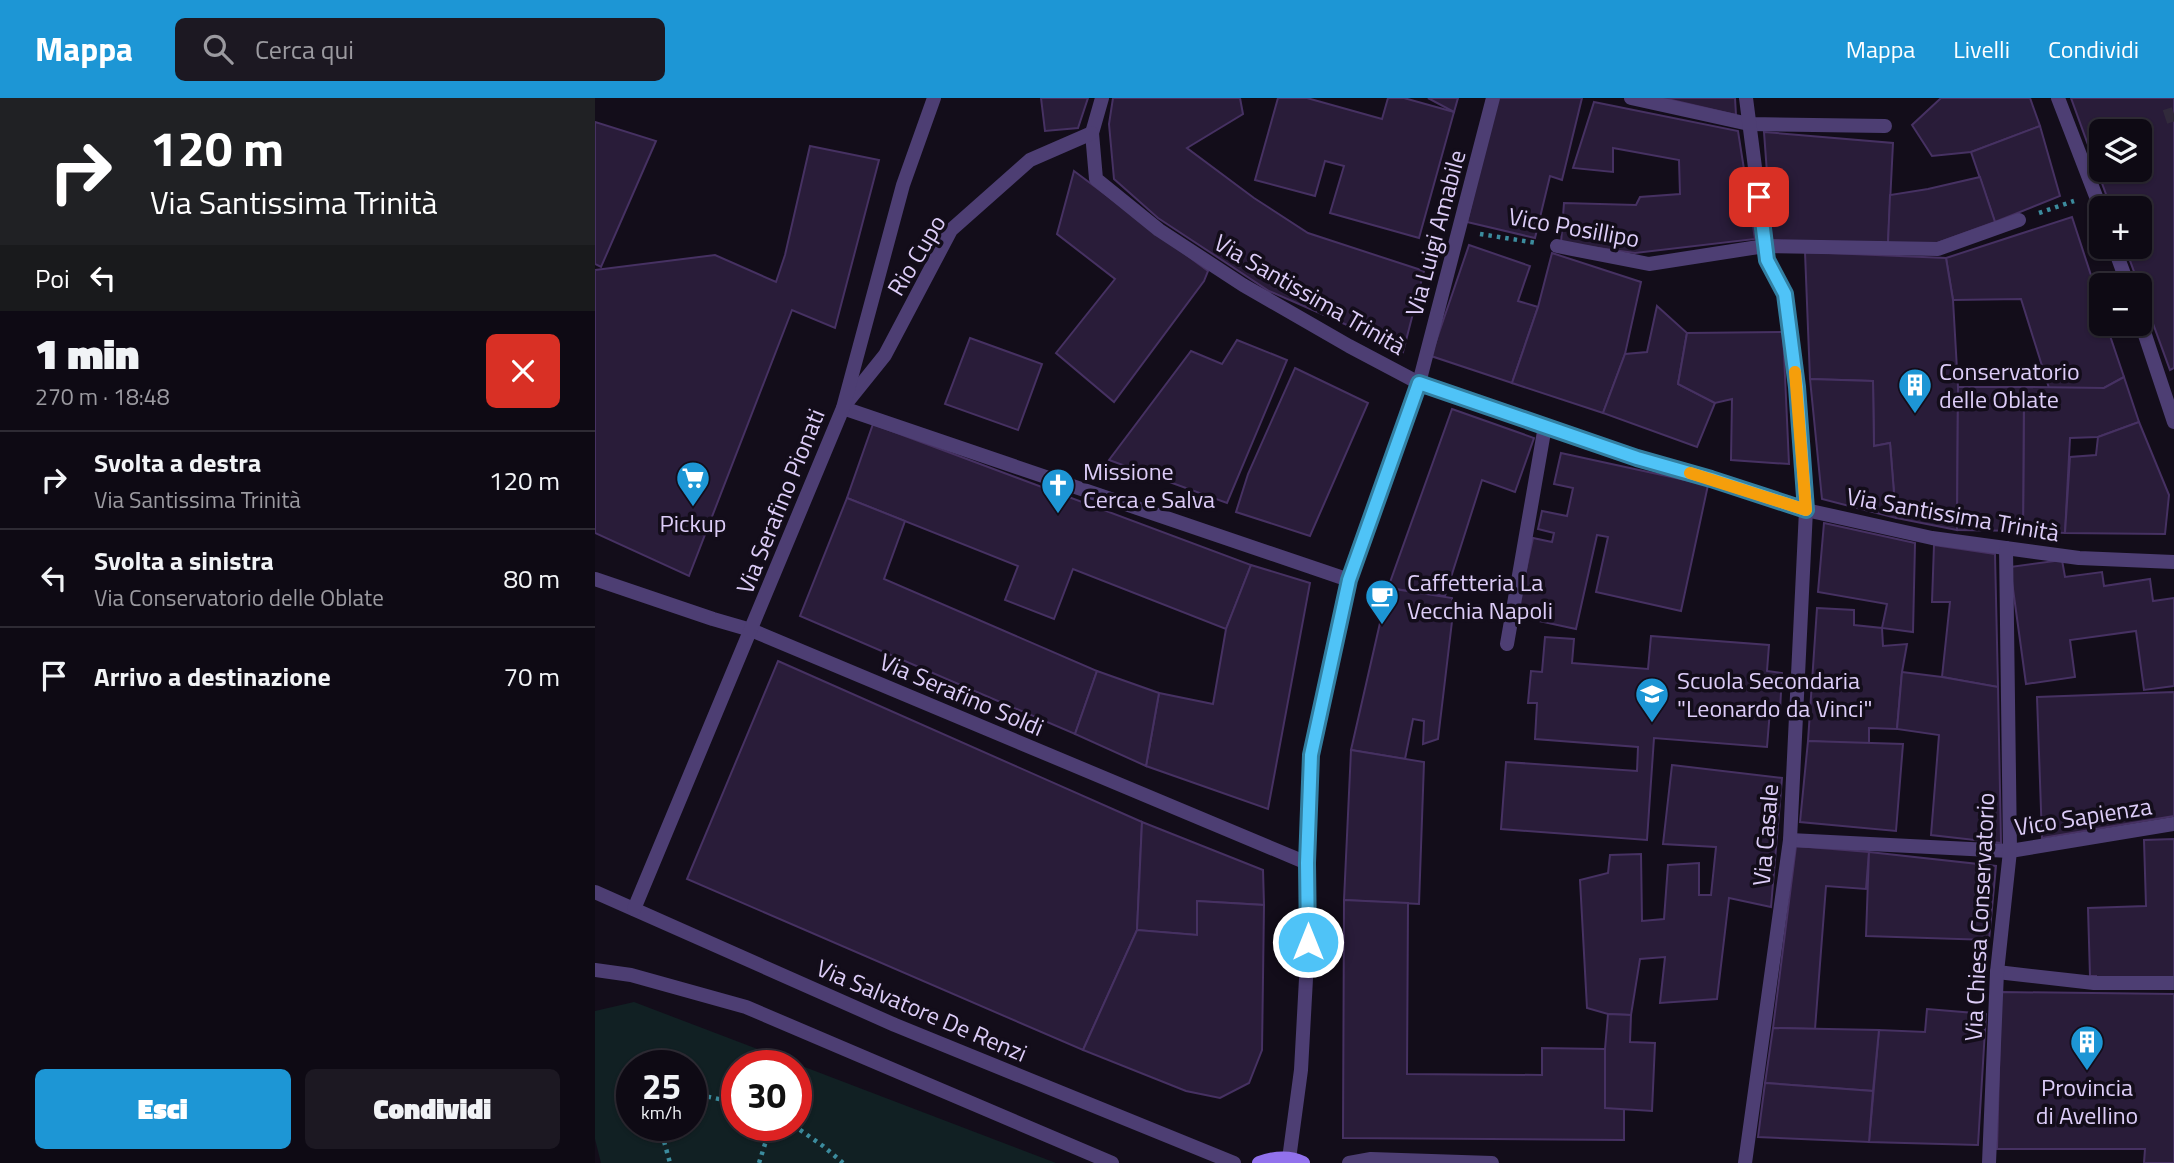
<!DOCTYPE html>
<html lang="it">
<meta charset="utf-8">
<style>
body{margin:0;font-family:"Titillium Web",sans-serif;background:#1c1822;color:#f1f3f6;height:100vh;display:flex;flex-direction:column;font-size:26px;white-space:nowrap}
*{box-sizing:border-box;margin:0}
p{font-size:23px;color:#9b9aa0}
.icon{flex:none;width:38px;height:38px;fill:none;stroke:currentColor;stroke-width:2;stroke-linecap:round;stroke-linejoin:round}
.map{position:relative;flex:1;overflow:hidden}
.drawer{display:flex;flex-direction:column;background:#0e0a14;width:595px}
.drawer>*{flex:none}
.hud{background:#202124;color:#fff;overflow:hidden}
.tools{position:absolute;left:1494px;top:21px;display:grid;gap:14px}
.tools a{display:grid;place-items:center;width:63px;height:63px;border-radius:10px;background:#0e0a14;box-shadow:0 2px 5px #0004,0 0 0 2px #2e2b34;font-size:35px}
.speed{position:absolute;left:21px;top:952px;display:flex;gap:14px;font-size:35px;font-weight:700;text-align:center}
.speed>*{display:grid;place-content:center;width:91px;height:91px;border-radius:50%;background:#0e0a14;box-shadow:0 2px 5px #0004,0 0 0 2px #2e2b34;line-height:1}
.speed small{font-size:18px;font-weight:400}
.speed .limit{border:10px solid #d22;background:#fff;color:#111}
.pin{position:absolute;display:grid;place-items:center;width:60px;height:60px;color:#fff;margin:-30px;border-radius:14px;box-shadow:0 4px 10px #0006}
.me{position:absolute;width:77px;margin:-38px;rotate:0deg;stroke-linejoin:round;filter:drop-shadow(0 0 5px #0008)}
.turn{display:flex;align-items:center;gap:24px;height:147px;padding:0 35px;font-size:32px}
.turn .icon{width:91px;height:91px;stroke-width:2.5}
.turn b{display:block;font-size:49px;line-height:60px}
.then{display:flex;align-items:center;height:66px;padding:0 35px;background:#0003;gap:14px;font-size:26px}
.round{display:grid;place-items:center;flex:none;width:74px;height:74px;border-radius:10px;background:#1c1822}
.summary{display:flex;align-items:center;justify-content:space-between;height:119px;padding:0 35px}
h1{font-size:42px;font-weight:800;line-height:52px}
.button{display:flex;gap:14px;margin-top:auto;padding:14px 35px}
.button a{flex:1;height:80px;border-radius:10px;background:#1d96d5;color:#fff;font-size:28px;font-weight:800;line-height:80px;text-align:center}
.button a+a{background:#1c1822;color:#f1f3f6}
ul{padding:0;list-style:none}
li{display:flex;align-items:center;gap:21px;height:98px;padding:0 35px;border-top:2px solid #2e2b34}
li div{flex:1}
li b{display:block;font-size:26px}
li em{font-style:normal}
header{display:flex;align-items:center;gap:42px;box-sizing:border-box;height:98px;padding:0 35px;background:#1d96d5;color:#fff}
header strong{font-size:33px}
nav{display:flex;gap:38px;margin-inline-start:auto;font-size:24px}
.search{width:490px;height:63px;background:#1c1822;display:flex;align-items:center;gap:18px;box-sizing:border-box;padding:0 24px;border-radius:10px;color:#9b9aa0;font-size:26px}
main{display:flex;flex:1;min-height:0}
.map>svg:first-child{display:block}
</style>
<header>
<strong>Mappa</strong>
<div class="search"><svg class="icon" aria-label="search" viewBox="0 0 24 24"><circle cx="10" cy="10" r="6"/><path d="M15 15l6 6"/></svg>Cerca qui</div>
<nav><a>Mappa</a><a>Livelli</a><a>Condividi</a></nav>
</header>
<main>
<section class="drawer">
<div class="hud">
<div class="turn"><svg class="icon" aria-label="right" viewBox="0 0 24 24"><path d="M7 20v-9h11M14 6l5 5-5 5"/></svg><div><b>120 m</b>Via Santissima Trinità</div></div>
<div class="then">Poi<svg class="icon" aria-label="left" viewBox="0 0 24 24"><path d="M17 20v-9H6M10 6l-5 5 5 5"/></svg></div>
</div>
<div class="summary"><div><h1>1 min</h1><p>270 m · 18:48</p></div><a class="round" style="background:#d93025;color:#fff"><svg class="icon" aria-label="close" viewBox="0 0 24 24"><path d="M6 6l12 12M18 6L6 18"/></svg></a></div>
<ul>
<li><svg class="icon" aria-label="right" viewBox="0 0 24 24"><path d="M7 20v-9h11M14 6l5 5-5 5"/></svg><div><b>Svolta a destra</b><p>Via Santissima Trinità</p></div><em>120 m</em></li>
<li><svg class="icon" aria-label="left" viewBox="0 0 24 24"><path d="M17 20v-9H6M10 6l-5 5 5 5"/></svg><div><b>Svolta a sinistra</b><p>Via Conservatorio delle Oblate</p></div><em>80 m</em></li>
<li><svg class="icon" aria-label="arrive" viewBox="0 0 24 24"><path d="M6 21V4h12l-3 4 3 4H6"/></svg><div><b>Arrivo a destinazione</b></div><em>70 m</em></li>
</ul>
<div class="button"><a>Esci</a><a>Condividi</a></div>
</section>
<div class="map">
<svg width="1579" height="1065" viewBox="0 0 1579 1065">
<rect width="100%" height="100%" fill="#130d1a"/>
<path fill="#112023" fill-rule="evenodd" d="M39 904 461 1065H6L0 1041V913ZM37 968H96V1027H37ZM142 968H201V1027H142Z"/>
<g fill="#291c39" stroke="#463162" stroke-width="2" fill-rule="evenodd">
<path d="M446 0H493L483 30 450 33Z"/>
<path d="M518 0H645L648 16 592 50 659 100 713 135 829 173 808 254 784 241 674 193 563 120 519 81 514 26Z"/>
<path d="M683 0H712L787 21 793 0H809L859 14 824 140 735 115 749 68 730 63 720 98 660 82Z"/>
<path d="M833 0H863L859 14Z"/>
<path d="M901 0H987L967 82 955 78 940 140 872 124Z"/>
<path d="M1068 0H1140L1141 17Z"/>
<path d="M1435 0 1445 28 1376 54 1337 58 1317 27 1346 0Z"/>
<path d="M1476 0H1579V270L1575 272 1530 149H1545V110H1516ZM1507 33H1545V72H1507Z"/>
<path d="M999 4 1143 33 1160 141 1040 155 966 145 969 105 1041 107 1045 99 1085 96 1084 62 1018 50V74L978 70Z"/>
<path d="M0 24 61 43 6 169 0 166Z"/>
<path d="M1445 28 1465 98 1400 124 1376 54Z"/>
<path d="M1169 34 1298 45 1293 145 1177 143Z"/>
<path d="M215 48 284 62 240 230 197 212 94 478 0 435V172L120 157 181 184 190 157Z"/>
<path d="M479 73 613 173 609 183 519 304 461 255 520 181 462 136Z"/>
<path d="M1385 79 1400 124 1342 145H1293L1295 97 1333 91Z"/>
<path d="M1477 119 1507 211V226H1511L1529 279 1509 290H1454L1426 201 1358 202 1351 160Z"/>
<path d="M874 147 935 168 923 203 943 209 917 285 836 258Z"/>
<path d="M1210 154 1351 160 1358 202 1363 289 1362 432 1301 420 1295 345 1279 348 1278 283 1215 281Z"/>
<path d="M957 155 1046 184 1030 256 1008 315 917 285 943 209Z"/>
<path d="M1062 208 1092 235 1083 286 1120 305 1102 349 1008 315 1030 256 1052 254Z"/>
<path d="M1188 234 1194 366 1136 362 1137 301 1120 305 1083 286 1092 235Z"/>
<path d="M375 240 447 266 423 332 350 306Z"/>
<path d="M642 242 692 262 632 405 514 362 596 253 627 266Z"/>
<path d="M700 270 773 305 715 438 641 414 653 376Z"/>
<path d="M1529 279 1544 324 1503 339 1475 340 1470 435 1428 433 1429 289 1509 290Z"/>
<path d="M1215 281 1278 283 1279 348 1295 345 1301 420 1227 401Z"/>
<path d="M1363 289H1429L1428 433 1362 432Z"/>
<path d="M857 311 939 340 920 394 887 382 850 498 793 490Z"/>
<path d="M1544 324 1574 397 1570 436 1470 435 1475 359 1501 357 1503 339Z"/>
<path d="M278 326 656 467 631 531 478 471 459 521 410 502 423 468 252 400Z"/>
<path d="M966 355 1113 387 1086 513 1001 494 1013 439 1002 437 981 531 921 518 938 440 957 444 959 435 943 431 947 413 972 418 978 390 959 386Z"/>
<path d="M252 400 310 423 289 481 502 573 480 636 205 518Z"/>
<path d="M1229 425 1320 445 1318 534 1287 530 1292 506 1223 494Z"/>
<path d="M1339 447 1400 456 1403 589 1347 579 1355 504H1337Z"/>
<path d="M1467 462 1470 479 1507 474 1509 488 1555 481 1558 503 1579 500V588L1549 592 1541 533 1475 542 1480 579 1431 586 1415 469Z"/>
<path d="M656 467 715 485 673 711 551 668 564 595 618 606 631 531Z"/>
<path d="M793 490 857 500 858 515 843 641 828 646 829 623 818 621 810 661 756 652Z"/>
<path d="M1222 510 1259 512V527L1287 530 1288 548 1312 546 1307 574 1302 631 1274 630V646L1213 643Z"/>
<path d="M1056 538 1174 547 1172 573 1187 575 1185 613 1175 612 1172 649 1059 640 1052 742 906 731 911 664 1042 673 1043 649 940 641 942 605H933L936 573 947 574 950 539 979 541 977 565 1053 571Z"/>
<path d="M183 563 547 724 542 832 488 952 92 781Z"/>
<path d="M502 573 564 595 551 668 480 636Z"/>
<path d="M1307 574 1347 579 1403 589 1406 745 1336 737 1344 637 1302 631Z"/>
<path d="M1579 594V718L1447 740 1442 599Z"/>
<path d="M1213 643 1308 646 1301 733 1205 724Z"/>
<path d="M756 652 829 664 824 806 749 802Z"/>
<path d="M1077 667 1187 680 1176 809 1134 800 1122 901 1065 905 1070 859 1045 861 1036 917 1013 916 992 910 985 782 1013 775 1015 757 1046 756 1047 823 1069 821 1073 767 1104 765V797H1116L1121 749 1068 746Z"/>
<path d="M547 724 668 772 669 807 602 803V837L542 832Z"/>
<path d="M1579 741V881L1501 884V878H1495L1493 810 1551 808 1549 742Z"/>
<path d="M1201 748 1274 754 1271 791 1231 788 1220 931 1178 930Z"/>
<path d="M1274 754 1401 768 1394 842 1271 838Z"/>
<path d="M749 802 813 805 812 976 947 977V950L1010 951V1010H1029V1042L748 1040Z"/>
<path d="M602 803 669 807 667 952 654 985 625 1000 591 993 488 952 542 832 602 837Z"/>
<path d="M1406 894 1579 896V1065H1549L1550 1051H1402Z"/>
<path d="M1332 911 1391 916 1383 1047 1274 1044 1284 932 1330 934Z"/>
<path d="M1013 916 1036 917 1035 944 1060 945 1057 1013 1010 1010V951Z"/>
<path d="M1178 930 1284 932 1278 993 1170 985Z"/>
<path d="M1170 985 1278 993 1274 1044 1163 1039Z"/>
</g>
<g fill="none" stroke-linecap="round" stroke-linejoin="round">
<path stroke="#312a3b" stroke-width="14" stroke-dasharray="14 7" stroke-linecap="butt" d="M1570 19 1579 16"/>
<g stroke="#3c8c9e" stroke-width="4.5" stroke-dasharray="3.5 5" stroke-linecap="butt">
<path d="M1444 115 1479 103"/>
<path d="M885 136 942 145"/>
<path d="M96 995 142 1005"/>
<path d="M69 1027 67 1036 75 1065"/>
<path d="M198 1027 228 1048 248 1065"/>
<path d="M164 1065 176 1027"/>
</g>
<g stroke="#4d3e73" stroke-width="14">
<path d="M507 0 497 35 501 81 564 132 648 187 754 248 824 285 1042 360 1116 381 1211 412 1337 440 1484 460 1579 464"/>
<path d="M1036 0 1154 26 1290 28"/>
<path d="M1463 0 1507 114"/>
<path d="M962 148 1054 166 1170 148 1343 151 1424 122"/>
<path d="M1519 149 1533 187"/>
<path d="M1545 222 1579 324"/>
<path d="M253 303 290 257 356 132 435 62 497 35"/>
<path d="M248 310 754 482"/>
<path d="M0 481 118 521 156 532 712 765"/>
<path d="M912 546 950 328"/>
<path d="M1195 742 1415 753 1579 726"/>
<path d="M0 794 300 927 639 1065"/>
<path d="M39 811 248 310 308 87 339 0"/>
<path d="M0 872 36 877 151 909 517 1065"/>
<path d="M1402 874 1499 885H1579"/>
<path d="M694 1061 706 972 713 844 712 765 716 657 754 482 824 285 898 0"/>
<path d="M754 1065 776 1061 897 1065"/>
<path d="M1150 1065 1195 742 1211 412 1202 289 1190 196 1172 162 1151 0"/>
<path d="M1394 1065 1402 874 1415 753 1411 450"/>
</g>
<path stroke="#9171ec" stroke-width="14" d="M664 1065C678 1060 694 1058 708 1065"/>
</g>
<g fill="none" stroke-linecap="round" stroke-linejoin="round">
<g stroke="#337fa1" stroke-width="18">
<path id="route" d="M713 844 712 765 716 657 754 482 824 285 1042 360 1116 381 1211 412 1202 289 1190 196 1172 162 1164 99"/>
</g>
<use href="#route" stroke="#4fc3f7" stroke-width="12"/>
<path stroke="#f59e0b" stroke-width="12" d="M1095 375 1211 412 1200 274"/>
</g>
<defs>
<g id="building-pin" transform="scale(1.75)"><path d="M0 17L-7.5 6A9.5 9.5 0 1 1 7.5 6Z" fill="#1d96d5" stroke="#130d1a"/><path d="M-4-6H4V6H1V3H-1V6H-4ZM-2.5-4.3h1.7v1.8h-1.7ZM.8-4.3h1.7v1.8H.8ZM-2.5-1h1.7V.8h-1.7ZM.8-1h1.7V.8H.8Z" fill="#fff"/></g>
<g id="supermarket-pin" transform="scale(1.75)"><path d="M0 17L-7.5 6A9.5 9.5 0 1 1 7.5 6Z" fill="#1d96d5" stroke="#130d1a"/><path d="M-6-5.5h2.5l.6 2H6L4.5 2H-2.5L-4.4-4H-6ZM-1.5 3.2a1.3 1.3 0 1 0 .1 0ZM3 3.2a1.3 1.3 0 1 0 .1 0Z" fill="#fff"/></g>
<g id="church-pin" transform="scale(1.75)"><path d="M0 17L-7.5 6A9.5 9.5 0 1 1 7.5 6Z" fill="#1d96d5" stroke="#130d1a"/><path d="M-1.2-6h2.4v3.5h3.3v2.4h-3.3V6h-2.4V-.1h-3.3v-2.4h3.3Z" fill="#fff"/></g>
<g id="cafe-pin" transform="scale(1.75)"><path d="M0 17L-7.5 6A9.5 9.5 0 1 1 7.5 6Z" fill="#1d96d5" stroke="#130d1a"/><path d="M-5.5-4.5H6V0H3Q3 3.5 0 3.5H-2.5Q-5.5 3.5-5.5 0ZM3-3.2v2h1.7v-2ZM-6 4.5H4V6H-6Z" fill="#fff"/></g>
<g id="school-pin" transform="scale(1.75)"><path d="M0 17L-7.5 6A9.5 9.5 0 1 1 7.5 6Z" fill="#1d96d5" stroke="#130d1a"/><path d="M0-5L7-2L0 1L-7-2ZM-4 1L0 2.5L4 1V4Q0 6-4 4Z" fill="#fff"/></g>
</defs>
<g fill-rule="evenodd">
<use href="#building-pin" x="1320" y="287"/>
<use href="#supermarket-pin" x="98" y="380"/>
<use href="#church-pin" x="463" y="387"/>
<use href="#cafe-pin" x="787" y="498"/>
<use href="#school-pin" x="1057" y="596"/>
<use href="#building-pin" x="1492" y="944"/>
</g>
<g text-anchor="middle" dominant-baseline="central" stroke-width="7" stroke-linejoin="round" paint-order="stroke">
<g font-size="24" fill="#ddcdf8" stroke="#130d1a">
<text transform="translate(979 129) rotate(10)">Vico Posillipo</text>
<text transform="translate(840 135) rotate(-75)">Via Luigi Amabile</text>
<text transform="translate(321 157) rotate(-59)">Rio Cupo</text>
<text transform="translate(715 196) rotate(30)">Via Santissima Trinità</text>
<text transform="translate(185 403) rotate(-68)">Via Serafino Pionati</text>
<text transform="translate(1358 416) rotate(10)">Via Santissima Trinità</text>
<text transform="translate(367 596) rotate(23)">Via Serafino Soldi</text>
<text transform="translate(1488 718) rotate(-9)">Vico Sapienza</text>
<text transform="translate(1170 737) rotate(-85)">Via Casale</text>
<text transform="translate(1384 819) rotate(-87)">Via Chiesa Conservatorio</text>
<text transform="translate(327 912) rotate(23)">Via Salvatore De Renzi</text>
</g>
<g font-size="24" fill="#ddcdf8" stroke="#130d1a" text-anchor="start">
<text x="1344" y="273">Conservatorio<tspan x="1344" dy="28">delle Oblate</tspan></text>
<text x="488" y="373">Missione<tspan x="488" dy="28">Cerca e Salva</tspan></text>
<text x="98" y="425" text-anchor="middle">Pickup</text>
<text x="812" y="484">Caffetteria La<tspan x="812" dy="28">Vecchia Napoli</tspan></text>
<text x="1082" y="582">Scuola Secondaria<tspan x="1082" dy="28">"Leonardo da Vinci"</tspan></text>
<text x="1492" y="989" text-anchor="middle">Provincia<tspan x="1492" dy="28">di Avellino</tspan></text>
</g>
</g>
</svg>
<div class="tools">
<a><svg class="icon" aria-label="layers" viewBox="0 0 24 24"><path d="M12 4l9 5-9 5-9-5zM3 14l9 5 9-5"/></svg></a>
<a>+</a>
<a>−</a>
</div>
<div class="speed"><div>25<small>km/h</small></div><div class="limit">30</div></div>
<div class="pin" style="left:1164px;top:99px;background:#d93025"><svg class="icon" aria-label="arrive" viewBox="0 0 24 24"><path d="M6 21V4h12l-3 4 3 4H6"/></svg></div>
<svg class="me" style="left:713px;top:844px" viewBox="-20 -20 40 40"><circle r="17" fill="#4fc3f7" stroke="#fff" stroke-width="3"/><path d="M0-11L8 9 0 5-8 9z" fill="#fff"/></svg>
</div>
</main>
